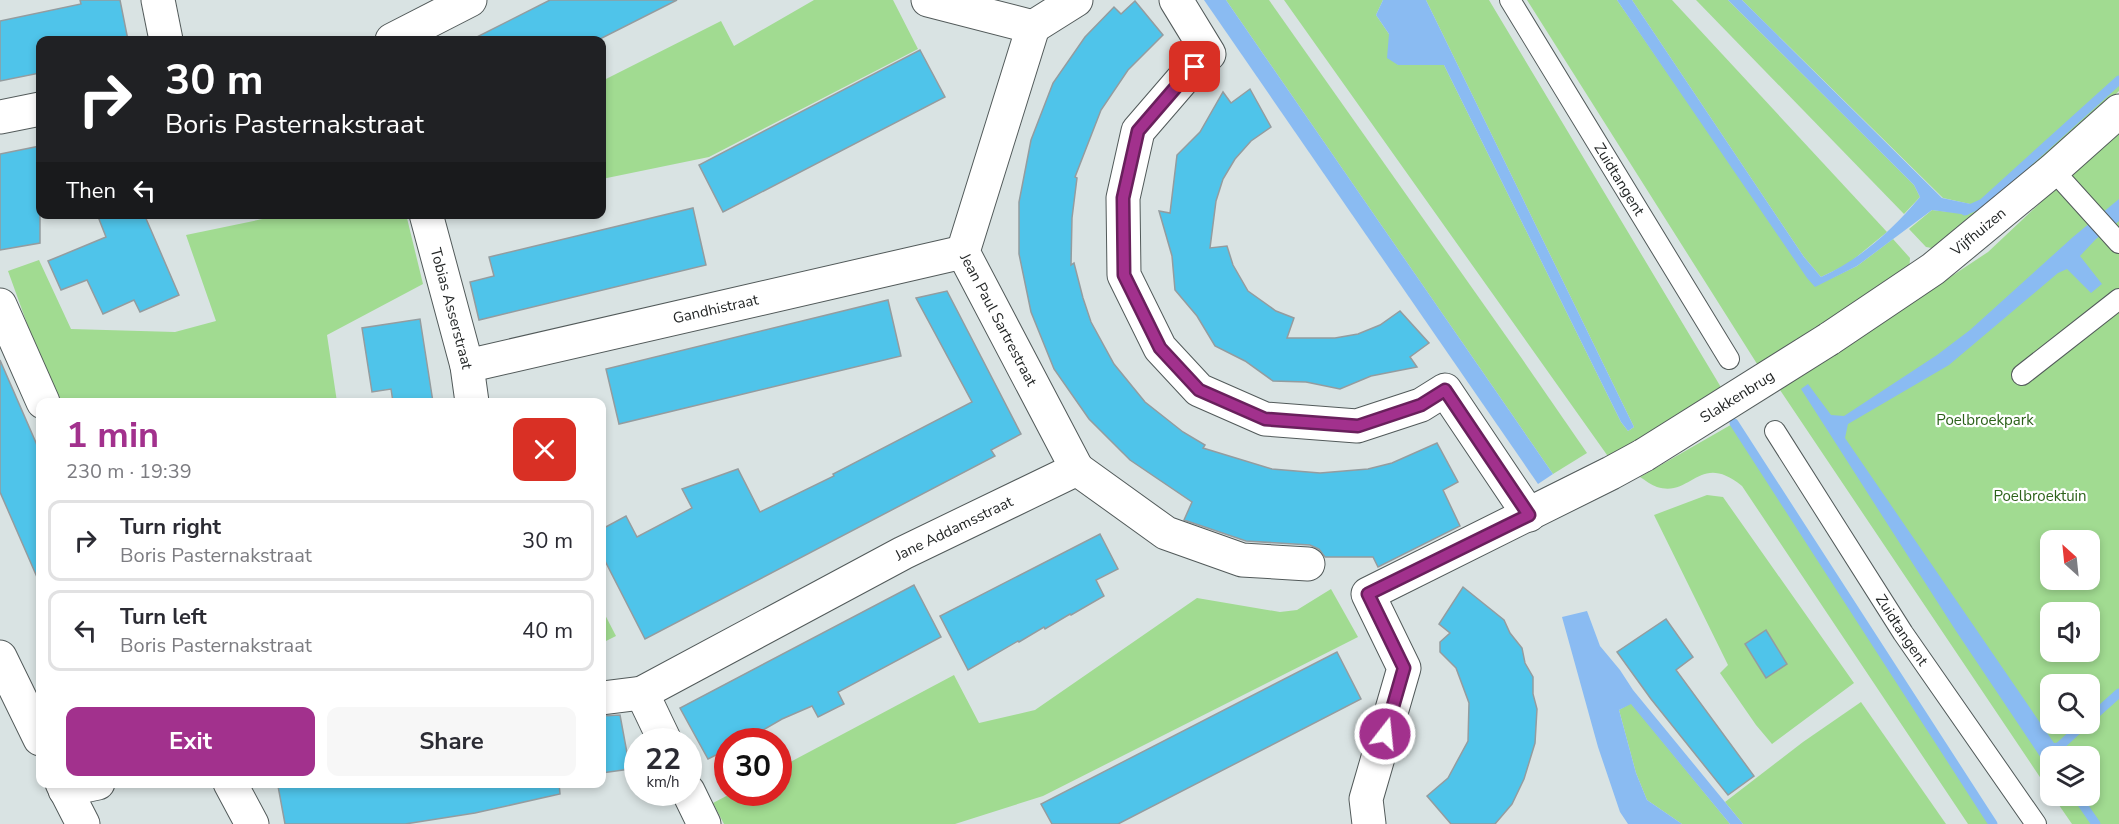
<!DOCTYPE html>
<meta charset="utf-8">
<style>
body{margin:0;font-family:"Nunito Sans",sans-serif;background:#f7f7f7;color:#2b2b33;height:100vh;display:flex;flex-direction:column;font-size:22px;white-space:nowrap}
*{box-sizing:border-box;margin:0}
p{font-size:20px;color:#7c7c81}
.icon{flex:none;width:33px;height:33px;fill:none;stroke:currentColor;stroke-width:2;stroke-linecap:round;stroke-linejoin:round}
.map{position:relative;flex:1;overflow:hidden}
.sheet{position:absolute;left:36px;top:398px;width:570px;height:390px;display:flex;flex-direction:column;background:#fff;border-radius:12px;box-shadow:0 3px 9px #0003}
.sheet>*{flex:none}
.top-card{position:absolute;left:36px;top:36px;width:570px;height:183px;border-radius:12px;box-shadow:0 3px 9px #0003;background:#202124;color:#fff;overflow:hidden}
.needle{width:39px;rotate:333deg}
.buttons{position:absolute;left:2040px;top:530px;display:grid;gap:12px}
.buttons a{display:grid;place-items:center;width:60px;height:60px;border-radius:12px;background:#fff;box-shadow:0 3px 9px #0003;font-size:30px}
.speed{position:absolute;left:624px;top:728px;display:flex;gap:12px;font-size:30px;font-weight:700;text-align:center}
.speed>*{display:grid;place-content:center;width:78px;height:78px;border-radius:50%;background:#fff;box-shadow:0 3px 9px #0003;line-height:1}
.speed small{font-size:15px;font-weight:400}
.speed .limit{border:9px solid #d22;background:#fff;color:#111}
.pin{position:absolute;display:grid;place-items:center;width:51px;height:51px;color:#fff;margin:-26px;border-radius:12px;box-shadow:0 3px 9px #0006}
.me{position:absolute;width:66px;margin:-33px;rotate:16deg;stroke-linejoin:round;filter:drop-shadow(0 0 4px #0008)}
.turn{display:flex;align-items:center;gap:21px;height:126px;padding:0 30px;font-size:27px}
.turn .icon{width:78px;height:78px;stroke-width:2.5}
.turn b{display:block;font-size:42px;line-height:51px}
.then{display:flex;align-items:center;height:57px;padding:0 30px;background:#0003;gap:12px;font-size:22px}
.round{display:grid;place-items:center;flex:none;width:63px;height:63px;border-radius:12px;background:#f7f7f7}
.summary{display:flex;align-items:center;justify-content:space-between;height:102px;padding:0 30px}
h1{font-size:36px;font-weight:700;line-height:45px;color:#a2318d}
.cta{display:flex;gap:12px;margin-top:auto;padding:12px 30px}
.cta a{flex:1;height:69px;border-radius:12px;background:#a2318d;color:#fff;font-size:24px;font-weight:700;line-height:69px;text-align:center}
.cta a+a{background:#f7f7f7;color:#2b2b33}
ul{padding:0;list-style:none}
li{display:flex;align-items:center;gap:18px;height:81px;margin:0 12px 9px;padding:0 18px;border:3px solid #e1e1e2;border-radius:12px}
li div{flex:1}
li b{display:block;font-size:22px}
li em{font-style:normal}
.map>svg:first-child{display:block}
</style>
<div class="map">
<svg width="2119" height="824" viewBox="0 0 2119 824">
<rect width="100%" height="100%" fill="#d9e3e3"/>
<g fill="#a1db91" fill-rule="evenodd">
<path d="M814 0H893L918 49 709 157 602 179V81L721 21 734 46Z"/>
<path d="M1226 0H1269L1518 353 1587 453 1553 474Z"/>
<path d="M1284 0H1383L1376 15 1389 34 1398 65H1444L1621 422 1628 431 1634 427 1426 0H1489L1722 389 1612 462Z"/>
<path d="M1527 0H1617L1815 286 1857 266 1893 239 1910 258 1909 272 1759 367Z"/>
<path d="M1632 0H1672L1887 232 1848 264 1821 277 1804 257Z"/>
<path d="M1696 0H1728L1914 185 1920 197 1904 214Z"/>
<path d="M1742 0H2119V91L2037 170 1943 250 1926 247 1909 229 1932 210 1968 214 1970 204 1943 198Z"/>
<path d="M2119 129V824H2072L2052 795H2090V756H2050V792L1780 390 1988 252ZM2050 540H2090V579H2050ZM2050 612H2090V651H2050ZM2050 684H2090V723H2050Z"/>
<path d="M406 214 423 284 327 335 337 402H59L42 365 8 271 39 260 71 329 175 332 216 321 186 235 282 215Z"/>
<path d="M1734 423 1993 824H1968L1742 486C1699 451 1692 498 1657 487 1651 485 1645 480 1640 477Z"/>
<path d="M1707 495 1723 497 1854 683 1772 744 1756 725 1720 673 1728 665 1654 515Z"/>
<path d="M1331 589 1358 637 1043 796 955 824H724L713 803 734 792H778L779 768 954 675 979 723 1035 710 1197 598 1280 612 1297 610Z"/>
<path d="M602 609 616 636 602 643Z"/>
<path d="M1861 702 1946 824H1743L1725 802 1803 742Z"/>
<path d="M1631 703 1730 824H1682L1647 800 1636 773 1619 710Z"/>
</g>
<g fill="#8abbf2">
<path d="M1204 0H1226L1553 474 1538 484Z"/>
<path d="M1383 0H1426L1634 427 1628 431 1621 422 1444 65H1398L1387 58 1389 34 1376 15Z"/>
<path d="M1617 0H1632L1804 257 1821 277C1860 260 1893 229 1920 197L1914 185 1728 0H1742L1942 198 1971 204 1968 215 1932 210 1857 266 1815 287 1807 278Z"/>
<path d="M2119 199V221L2096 239 2080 256 2102 284 2091 293 2067 269 2058 273 1949 365 1848 424 1845 438 2054 743 2064 742 2043 761 1956 631 1801 389 1808 384 1831 415 1844 416 1937 355 1970 330 2073 237Z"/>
<path d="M1587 611 1600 646 1620 670 1633 690 1743 824H1730L1631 704 1619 710 1636 773 1647 800 1682 824H1628L1620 812 1598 747 1562 617Z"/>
</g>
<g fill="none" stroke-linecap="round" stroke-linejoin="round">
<g stroke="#8abbf2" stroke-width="9">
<path d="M1965 211 1983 203 2119 80"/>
<path d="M1734 423 1993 824"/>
<path d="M2090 719 2119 693"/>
<path d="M2050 758 2049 756 2085 723"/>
<path d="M2076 795 2096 824"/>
</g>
</g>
<g fill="#4fc4ea" stroke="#949c9f" stroke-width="1.5">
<path d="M80 0H120L128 40H40V73L0 81V21L81 4Z"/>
<path d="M550 0H677L598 40H471Z"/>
<path d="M1135 1 1163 35 1128 70 1101 110 1075 177 1077 178 1072 218 1071 265 1074 263 1083 298 1091 322 1114 364 1145 402 1183 432 1205 445 1203 448 1272 469 1320 473 1368 469 1392 463 1437 443 1458 482 1443 490 1460 526 1378 567 1373 557H1325L1319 549 1310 545 1246 541 1184 520 1192 502 1130 460 1089 419 1054 369 1031 312 1019 254V202L1031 140 1053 83 1085 37 1114 7 1121 14Z"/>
<path d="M920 50 945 97 723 212 699 165Z"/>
<path d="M1250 89 1271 127 1251 141 1235 159 1223 179 1216 201 1210 248 1227 246 1233 265 1248 291 1276 311 1294 318 1287 338H1335L1358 334 1380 325 1400 311 1429 343 1410 357 1417 367 1371 376 1340 389 1306 382 1273 381 1245 361 1215 346 1197 316 1175 290 1172 256 1159 211 1170 213 1177 155 1200 132 1223 92 1231 103Z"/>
<path d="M40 146V243L0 250V154Z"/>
<path d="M693 208 706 265 479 320 470 282 494 276 489 257Z"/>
<path d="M97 214H144L179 295 140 312 134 300 103 314 87 280 61 290 48 261 106 237Z"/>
<path d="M947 291 1021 434 991 450 995 456 645 639 602 555V529L626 516 637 537 692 508 682 489 738 469 760 512 834 476 833 474 972 402 916 298Z"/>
<path d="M888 300 901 356 619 424 606 369Z"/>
<path d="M420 319 433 402H393L391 389 372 392 362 328Z"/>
<path d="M0 360 40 452V584L0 492Z"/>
<path d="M1100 534 1118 569 1096 580 1104 596 1071 615 1070 614 1045 629 1044 627 1019 642 1018 641 968 670 940 616Z"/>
<path d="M914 585 941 637 838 692 844 704 818 717 812 706 782 719 744 741H728V749L708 759 680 708Z"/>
<path d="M1463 587 1504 620 1510 633 1522 648 1525 663 1533 677V694L1537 709 1535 743 1524 779 1512 804 1495 824H1451L1427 796 1448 778 1468 741 1469 703 1456 668 1440 652V642L1450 633 1439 624Z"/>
<path d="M1666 619 1693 657 1676 670 1754 776 1728 795 1651 699 1617 652Z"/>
<path d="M1766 630 1787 664 1766 678 1745 644Z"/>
<path d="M1337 652 1361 699 1118 824H1052L1041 804Z"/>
<path d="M620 715 630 769 602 773V716Z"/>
<path d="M294 783H559L560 794 475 813 405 824H285L278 786Z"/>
</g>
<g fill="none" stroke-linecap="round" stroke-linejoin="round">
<g stroke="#525a5a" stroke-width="22">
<g id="lane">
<path id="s1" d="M1510 0 1729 359"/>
<path d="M2053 170 2119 243"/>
<path d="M2022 375 2119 299"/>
<path id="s2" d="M1775 431 1903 633 2036 824"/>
</g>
</g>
<g stroke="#525a5a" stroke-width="35">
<g id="street">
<path d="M158 0 166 40"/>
<path d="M928 0 1033 27"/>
<path d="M1176 0 1209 54 1182 80 1138 131 1123 198 1124 275 1160 348 1199 390 1265 419 1357 426 1421 405 1445 390 1529 515"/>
<path id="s3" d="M1033 27 963 252 1077 469"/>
<path d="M1033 27 1076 0"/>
<path d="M392 40 470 0"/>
<path d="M0 117 40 109"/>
<path id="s4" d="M426 214 467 366 472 402"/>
<path d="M0 305 43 402"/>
<path id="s5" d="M1829 339 1933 269 2053 170 2119 111"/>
<path id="s6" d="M467 366 963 252"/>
<path d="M642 693 665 741"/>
<path id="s7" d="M602 698 642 693 903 553 1077 469 1166 533 1242 560 1308 564"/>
<path d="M230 783 252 824"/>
<path d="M65 790 98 783"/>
<path d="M688 791 704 824"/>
<path d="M1369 824 1366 799 1404 668 1368 594 1611 473 1644 455"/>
</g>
</g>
<g stroke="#525a5a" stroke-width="35">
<g id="secondary">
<path d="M0 657 40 739"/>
<path d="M62 783 83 824"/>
</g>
</g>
<use href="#lane" stroke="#fff" stroke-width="20"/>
<use href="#street" stroke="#fff" stroke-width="33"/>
<use href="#secondary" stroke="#fff" stroke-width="33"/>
<g stroke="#525a5a" stroke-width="35" stroke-linecap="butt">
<g id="street-bridge">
<path id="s8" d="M1644 455 1829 339"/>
</g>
</g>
<use href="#street-bridge" stroke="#fff" stroke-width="33"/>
</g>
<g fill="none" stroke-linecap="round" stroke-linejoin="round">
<g stroke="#69205c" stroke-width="15">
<path id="route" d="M1195 67 1182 80 1138 131 1123 198 1124 275 1160 348 1199 390 1265 419 1358 426 1421 405 1445 390 1529 515 1368 594 1404 668 1385 734"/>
</g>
<use href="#route" stroke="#a2318d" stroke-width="10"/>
</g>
<g text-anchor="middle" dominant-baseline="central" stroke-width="4.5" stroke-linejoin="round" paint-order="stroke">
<g font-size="15" fill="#242727" stroke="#fff">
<text stroke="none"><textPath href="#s1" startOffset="210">Zuidtangent</textPath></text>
<text stroke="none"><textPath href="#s5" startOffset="184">Vijfhuizen</textPath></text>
<text stroke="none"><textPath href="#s4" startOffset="98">Tobias Asserstraat</textPath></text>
<text stroke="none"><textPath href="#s6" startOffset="255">Gandhistraat</textPath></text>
<text stroke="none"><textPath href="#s3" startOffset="312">Jean Paul Sartrestraat</textPath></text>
<text stroke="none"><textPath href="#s8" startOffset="110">Slakkenbrug</textPath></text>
<text stroke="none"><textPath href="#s7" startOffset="393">Jane Addamsstraat</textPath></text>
<text stroke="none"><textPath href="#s2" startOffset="236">Zuidtangent</textPath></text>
</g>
<g font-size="15" fill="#2c621a" stroke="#fff">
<text x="1985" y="420">Poelbroekpark</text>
<text x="2040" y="496">Poelbroektuin</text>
</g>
</g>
</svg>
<div class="buttons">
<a><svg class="needle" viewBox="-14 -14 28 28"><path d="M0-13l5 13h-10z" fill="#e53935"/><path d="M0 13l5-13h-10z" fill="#7c7c81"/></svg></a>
<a><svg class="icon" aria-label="sound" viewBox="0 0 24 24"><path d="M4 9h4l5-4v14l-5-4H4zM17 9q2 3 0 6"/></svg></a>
<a><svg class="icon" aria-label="search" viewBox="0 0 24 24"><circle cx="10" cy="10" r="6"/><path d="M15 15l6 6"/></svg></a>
<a><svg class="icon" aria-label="layers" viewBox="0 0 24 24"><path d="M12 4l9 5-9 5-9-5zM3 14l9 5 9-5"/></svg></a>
</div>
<div class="speed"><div>22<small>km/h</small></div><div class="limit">30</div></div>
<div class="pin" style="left:1195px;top:67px;background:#d93025"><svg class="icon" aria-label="arrive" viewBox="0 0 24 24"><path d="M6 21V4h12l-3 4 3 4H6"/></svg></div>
<svg class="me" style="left:1385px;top:734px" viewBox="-20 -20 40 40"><circle r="17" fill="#a2318d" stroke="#fff" stroke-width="3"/><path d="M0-11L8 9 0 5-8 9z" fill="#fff"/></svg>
<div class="top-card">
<div class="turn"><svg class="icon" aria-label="right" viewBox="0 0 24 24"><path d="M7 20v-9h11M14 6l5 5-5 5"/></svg><div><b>30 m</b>Boris Pasternakstraat</div></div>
<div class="then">Then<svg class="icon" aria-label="left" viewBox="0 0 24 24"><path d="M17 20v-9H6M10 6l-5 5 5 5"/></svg></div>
</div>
<section class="sheet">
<div class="summary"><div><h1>1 min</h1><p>230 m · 19:39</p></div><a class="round" style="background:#d93025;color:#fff"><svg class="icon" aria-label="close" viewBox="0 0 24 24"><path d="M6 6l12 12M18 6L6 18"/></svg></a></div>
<ul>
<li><svg class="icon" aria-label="right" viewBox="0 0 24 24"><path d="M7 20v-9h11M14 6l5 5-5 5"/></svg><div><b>Turn right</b><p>Boris Pasternakstraat</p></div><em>30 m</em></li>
<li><svg class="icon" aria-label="left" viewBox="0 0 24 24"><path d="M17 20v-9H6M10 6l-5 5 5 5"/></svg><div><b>Turn left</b><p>Boris Pasternakstraat</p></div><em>40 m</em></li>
</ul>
<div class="cta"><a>Exit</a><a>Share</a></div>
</section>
</div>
